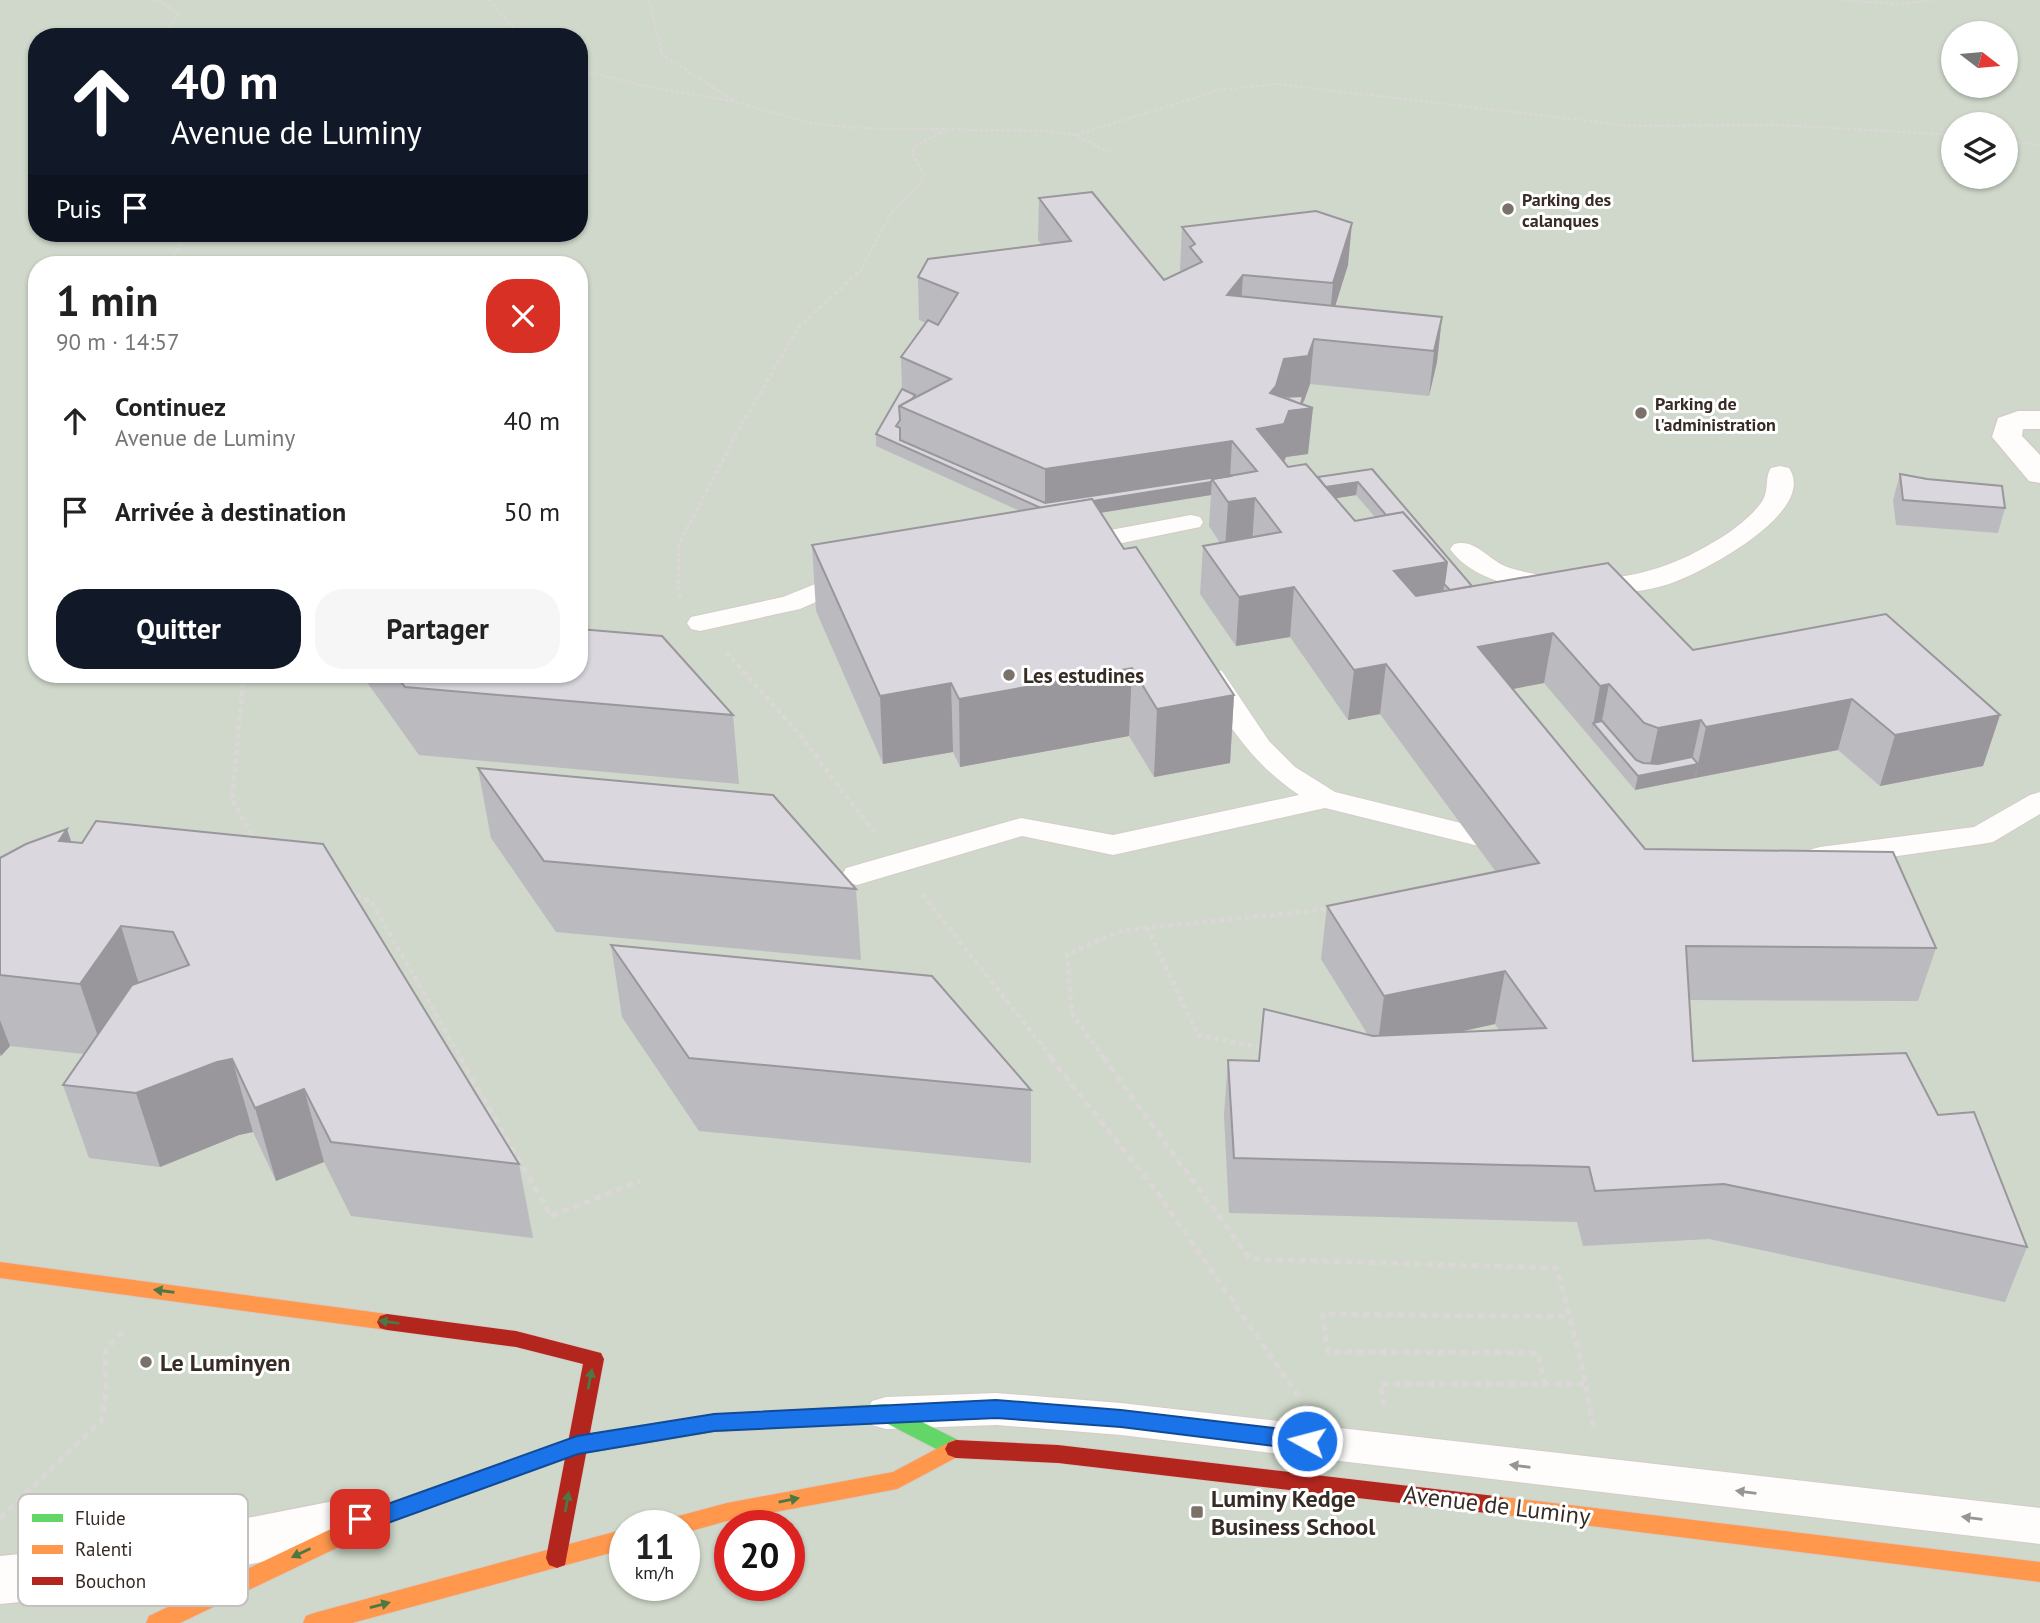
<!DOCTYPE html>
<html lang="fr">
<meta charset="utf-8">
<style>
body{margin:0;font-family:"PT Sans",sans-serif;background:#f6f6f6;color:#222;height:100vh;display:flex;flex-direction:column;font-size:26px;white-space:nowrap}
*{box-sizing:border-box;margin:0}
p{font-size:23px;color:#767676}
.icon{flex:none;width:38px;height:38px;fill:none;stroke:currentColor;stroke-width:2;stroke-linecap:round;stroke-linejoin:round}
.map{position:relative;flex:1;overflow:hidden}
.details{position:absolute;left:28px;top:256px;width:560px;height:427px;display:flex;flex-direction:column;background:#fff;border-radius:28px;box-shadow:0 2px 5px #0004}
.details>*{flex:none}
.hud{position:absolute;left:28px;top:28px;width:560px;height:214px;border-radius:28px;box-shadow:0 2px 5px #0004;background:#111827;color:#fff;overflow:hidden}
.needle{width:46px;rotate:106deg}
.fabs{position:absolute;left:1941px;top:21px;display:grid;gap:14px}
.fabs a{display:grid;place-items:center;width:77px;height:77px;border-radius:50%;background:#fff;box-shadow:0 2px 5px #0004;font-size:35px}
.speed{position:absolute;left:609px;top:1510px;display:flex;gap:14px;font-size:35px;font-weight:700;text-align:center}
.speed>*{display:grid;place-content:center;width:91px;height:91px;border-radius:50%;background:#fff;box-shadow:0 2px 5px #0004;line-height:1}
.speed small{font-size:18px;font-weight:400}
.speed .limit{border:10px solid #d22;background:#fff;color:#111}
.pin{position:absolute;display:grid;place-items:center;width:60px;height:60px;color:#fff;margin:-30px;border-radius:14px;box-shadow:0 4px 10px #0006}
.me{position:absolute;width:77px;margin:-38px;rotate:277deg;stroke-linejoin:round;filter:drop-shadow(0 0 5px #0008)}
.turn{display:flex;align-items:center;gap:24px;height:147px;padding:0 28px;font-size:32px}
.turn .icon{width:91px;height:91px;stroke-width:2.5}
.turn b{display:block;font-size:49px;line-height:60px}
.then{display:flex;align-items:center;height:66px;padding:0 28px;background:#0003;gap:14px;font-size:26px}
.round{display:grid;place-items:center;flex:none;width:74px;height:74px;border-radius:28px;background:#f6f6f6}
.head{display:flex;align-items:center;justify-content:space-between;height:119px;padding:0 28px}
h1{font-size:42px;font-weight:600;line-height:52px}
.primary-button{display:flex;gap:14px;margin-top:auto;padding:14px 28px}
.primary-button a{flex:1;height:80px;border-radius:28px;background:#111827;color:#fff;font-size:28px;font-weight:600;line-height:80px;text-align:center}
.primary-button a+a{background:#f6f6f6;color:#222}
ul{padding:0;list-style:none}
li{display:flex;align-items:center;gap:21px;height:91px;padding:0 28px}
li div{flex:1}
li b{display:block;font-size:26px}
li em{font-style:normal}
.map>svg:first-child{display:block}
</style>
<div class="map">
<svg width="2040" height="1623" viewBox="0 0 2040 1623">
<rect width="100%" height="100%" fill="#f6f0eb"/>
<path fill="#cfd8cb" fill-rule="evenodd" d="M0 0H2040V1623H0ZM1953 33H2006V86H1953ZM37 37H579V233H37ZM1953 124H2006V177H1953ZM37 264H579V674H37ZM625 1526H684V1586H625ZM730 1526H789V1586H730Z"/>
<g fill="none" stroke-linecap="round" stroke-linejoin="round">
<g stroke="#d4ccc7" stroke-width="2">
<g id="lane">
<path d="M1780 466 1789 468C1819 512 1700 574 1669 584 1614 602 1486 601 1450 549L1454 544C1477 538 1489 562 1510 568 1582 589 1649 581 1712 543 1730 533 1749 519 1761 503 1770 491 1764 478 1771 468Z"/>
<path d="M1191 515 1200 517 1203 522 1200 527 1078 552 1069 549 1065 544 1069 539 1078 536Z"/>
<path d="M850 570 859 573 863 578 859 583 800 609 700 631 691 629 687 623 691 617 783 597Z"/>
<path d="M1212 669 1222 671 1269 741 1295 767 1335 792 1518 837 1522 844 1518 851 1507 853 1325 808 1113 855 1022 836 857 885 846 882 842 875 846 868 1021 818 1113 835 1299 795C1251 763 1229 725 1198 677L1202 671Z"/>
<path d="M2040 792V814L1993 842 1982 844 1820 867 1809 864 1805 857 1809 850 1820 847 1974 827 2030 795Z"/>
<path d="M996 1393 1121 1403 2040 1508V1544L1121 1435 996 1425 886 1429 872 1425 866 1413 872 1401 886 1397Z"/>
</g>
</g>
<g stroke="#d4ccc7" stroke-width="3">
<g id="street">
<path d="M2018 411H2040V429H2023L2022 436 2040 455V483L2029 481 1992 437 1998 418Z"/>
<path d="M339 1500 358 1507 366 1523 358 1539 339 1546 110 1593 0 1604V1556L110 1545Z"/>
</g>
</g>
<g stroke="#d4ccc7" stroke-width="2">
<path id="fast" d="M886 1404 964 1443 967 1449 964 1455 956 1458 948 1455 884 1422 714 1432 577 1455 509 1479 501 1476 498 1470 501 1464 577 1437 714 1414Z"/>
</g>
<g stroke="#d4ccc7" stroke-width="2">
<g id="slow">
<path d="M0 1262 387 1314 394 1316 397 1322 394 1328 387 1330 0 1278Z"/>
<path d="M953 1440 961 1443 964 1449 961 1455 897 1489 727 1521 684 1533V1526H664L667 1519 727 1503 893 1472Z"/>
<path d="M509 1461 517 1464 520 1470 517 1476 393 1521 180 1623H146L149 1616 377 1507Z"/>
<path d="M1495 1496 2040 1562V1582L1495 1514 1487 1512 1484 1505 1487 1498Z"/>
<path d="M625 1529V1549L352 1623H303L306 1616 314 1613Z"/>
</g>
</g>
<g stroke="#d4ccc7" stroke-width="2">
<g id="jam">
<path d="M387 1314 516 1331 601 1353 604 1359 565 1565 557 1568 549 1565 546 1558 583 1364 516 1347 387 1330 380 1328 377 1322 380 1316Z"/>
<path d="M956 1440 1058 1445 1495 1496 1503 1498 1506 1505 1503 1512 1495 1514 1058 1463 956 1458 948 1455 945 1449 948 1443Z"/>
</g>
</g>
<g stroke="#dad7d6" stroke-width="2.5" stroke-dasharray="3.5 2" stroke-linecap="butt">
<path d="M153 0 162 2 178 14 168 29 154 37"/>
<path d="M489 0 522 37"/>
<path d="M649 0 662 55 733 100"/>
<path d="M1841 0 1897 4 1933 0"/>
<path d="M579 70 655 88 737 102 809 123 856 128 1050 131 1076 135 1113 154"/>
<path d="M1076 135 1219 90 1277 84 1632 126 1781 125 1953 135"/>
<path d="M2006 141 2040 145"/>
<path d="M37 167 32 180 37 182"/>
<path d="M166 264 185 241 184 233"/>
<path d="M860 271 891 214 919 185 924 174 913 156V147L946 130"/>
</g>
<g stroke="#dad7d6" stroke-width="3.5" stroke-dasharray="4.5 2.5" stroke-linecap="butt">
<path d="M37 365 34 371 37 372"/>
<path d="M681 597 678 593 679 544 739 429 799 327 862 269"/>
</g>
<g stroke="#dad7d6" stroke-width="4.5" stroke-dasharray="5 3.5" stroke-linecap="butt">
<path d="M726 652 795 729 874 832"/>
<path d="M244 674 232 799 255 841"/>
<path d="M349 891 372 903 461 1058"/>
<path d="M922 894 1052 1058"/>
<path d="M1147 927 1198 1035 1263 1048"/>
<path d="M1104 1058 1072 1014 1067 954 1124 930 1330 909"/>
</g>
<g stroke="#dad7d6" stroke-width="5" stroke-dasharray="7 4.5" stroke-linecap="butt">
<path d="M460 1057 551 1216 640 1181"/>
<path d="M1050 1057 1157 1192 1299 1397"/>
<path d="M1103 1057 1250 1259 1557 1268 1581 1361 1594 1430"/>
<path d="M1545 1385 1538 1353 1328 1352 1322 1314 1569 1317"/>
<path d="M1384 1406 1381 1384H1586"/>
<path d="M0 1518 102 1420 106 1390 105 1351 123 1332"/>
</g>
<use href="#lane" fill="#fefdfc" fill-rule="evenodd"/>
<use href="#street" fill="#fefdfc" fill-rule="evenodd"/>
<use href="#fast" fill="#63d668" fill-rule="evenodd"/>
<use href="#slow" fill="#ff974d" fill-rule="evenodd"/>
<use href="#jam" fill="#b3261e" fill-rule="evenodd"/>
</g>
<g fill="#bbbabf" fill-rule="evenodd">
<path d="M1039 198 1164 280 1181 272 1180 270 1182 227 1348 265 1335 306 1442 317 1437 362 1429 396 1310 384 1303 404 1308 454 1286 457 1284 462 1288 467 1318 477 1372 469 1472 586 1693 650 2000 715 1983 766 1880 786 1838 750 1635 790 1544 683 1513 689 1645 849 1936 948 1918 1001 1689 1000 1693 1061 1938 1115 2027 1247 2005 1302 1709 1239 1583 1246 1577 1222 1229 1213 1224 1115 1228 1060 1259 1061 1368 1035 1321 959 1327 906 1496 872 1380 714 1348 720 1290 637 1236 646 1200 594 1203 546 1220 543 1209 526 1211 495 1100 513 1124 549 1234 695 1230 763 1154 777 1129 736 960 767 953 752 883 764 816 611 812 545 1020 511 876 446V434L902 390 901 357 926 323 919 320 918 277 1042 245 1038 240ZM1356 495 1375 517 1355 521 1336 498ZM1495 1024 1499 1030 1459 1032Z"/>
<path d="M1900 474 2005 508 1998 533 1896 525 1893 500Z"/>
<path d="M363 674H579L733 715 739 784 419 755 364 678Z"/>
<path d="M478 768 856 889 861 960 556 932 491 838Z"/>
<path d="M72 842 519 1164 533 1238 351 1216 324 1162 276 1181 253 1132 239 1135 160 1167 89 1158 63 1085 84 1054 10 1046 1 1056H0V858Z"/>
<path d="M611 945 1031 1090V1163L699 1131 622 1017Z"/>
</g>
<g fill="#99979b">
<path d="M1352 223 1348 265 1329 326 1333 283Z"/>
<path d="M1243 275 1240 319 1227 295Z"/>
<path d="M1442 317 1437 362 1429 396 1434 351Z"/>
<path d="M1314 339 1310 384 1304 401H1303L1302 409 1313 408 1308 454 1286 457 1280 471 1257 429 1270 393 1284 359Z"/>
<path d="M1232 441 1230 479H1212L1211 495 1043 522 1045 508V469Z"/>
<path d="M1358 482 1356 495 1278 508 1279 495Z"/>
<path d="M1255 498 1252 545 1225 550 1228 502Z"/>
<path d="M1447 562 1441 610 1388 620 1394 571Z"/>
<path d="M1294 587 1290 637 1236 646 1239 597Z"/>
<path d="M1553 633 1544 683 1470 697 1478 647Z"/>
<path d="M1386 664 1380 714 1348 720 1354 670Z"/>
<path d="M1132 668 1129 736 960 767 959 699Z"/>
<path d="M951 683 953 752 883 764 880 696Z"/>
<path d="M1609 684 1600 731 1593 723 1591 737 1600 686Z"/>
<path d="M1234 695 1230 763 1154 777 1157 709Z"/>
<path d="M1852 699 1838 750 1695 778 1706 727Z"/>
<path d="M2000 715 1983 766 1880 786 1895 735Z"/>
<path d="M1701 720 1691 765 1698 764 1695 778 1635 790 1638 776 1648 774 1658 728Z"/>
<path d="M67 829 91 900 59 841Z"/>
<path d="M121 926 142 994 105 1057 80 984Z"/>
<path d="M1505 971 1495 1024 1377 1050 1384 996Z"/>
<path d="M0 1020 10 1046 1 1056 0 1053Z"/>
<path d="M232 1059 253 1132 239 1135 160 1167 136 1093 217 1062Z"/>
<path d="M304 1089 324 1162 276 1181 255 1108Z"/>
</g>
<g fill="#dad8de" stroke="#99979b" stroke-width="2">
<path d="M1092 192 1164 280 1202 262 1190 247 1195 244 1182 227 1316 211 1352 223 1333 283 1243 275 1227 295 1442 317 1434 351 1314 339 1308 356 1284 359 1276 386 1270 393 1313 408 1289 411 1284 424 1257 429 1288 467 1306 464 1355 521 1403 512 1447 562 1394 571 1416 596 1608 563 1693 650 1886 614 2000 715 1895 735 1852 699 1706 727 1701 720 1658 728 1644 723 1609 684 1600 686 1553 633 1478 647 1645 849 1893 852 1936 948 1686 946 1693 1061 1906 1053 1938 1115 1974 1112 2027 1247 1724 1184 1595 1191 1589 1167 1234 1158 1228 1060 1259 1061 1264 1009 1373 1036 1546 1028 1505 971 1384 996 1327 906 1539 863 1386 664 1354 670 1294 587 1239 597 1203 546 1281 532 1255 498 1228 502 1212 479 1257 471 1232 441 1045 469 899 406 951 379 901 357 928 320 938 325 958 293 918 277 928 259 1071 241 1039 198Z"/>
<path d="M902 389 915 395 912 399 899 406 900 420 896 426 900 428V440L1045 503 1230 475 1231 476 1212 479 1211 482 1093 501 1092 499 1041 508 876 434Z"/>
<path d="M1303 396 1301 404 1283 397Z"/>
<path d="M1372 469 1472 586 1450 590 1444 584 1447 562 1403 512 1386 515 1358 482 1326 487 1318 477Z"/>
<path d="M1900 474 1927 479 2002 486 2005 508 1903 500Z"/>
<path d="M1092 499 1124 549 1136 547 1234 695 1157 709 1132 668 959 699 951 683 880 696 812 545Z"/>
<path d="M579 629 662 636 733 715 405 687 395 674H579Z"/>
<path d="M1602 721 1636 760 1643 763 1658 764 1692 757 1698 764 1638 776 1593 723Z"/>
<path d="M478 768 773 795 856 889 544 861Z"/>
<path d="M96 821 323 844 519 1164 331 1142 304 1089 255 1108 232 1059 217 1062 136 1093 63 1085 132 985 189 965 173 932 121 926 80 984 0 975V858L26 844 67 829 59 841 82 843Z"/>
<path d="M611 945 932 976 1031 1090 689 1058Z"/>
</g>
<defs><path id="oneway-solid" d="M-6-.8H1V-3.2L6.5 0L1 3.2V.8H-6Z" transform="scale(1.75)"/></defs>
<g fill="#4b7843">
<use href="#oneway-solid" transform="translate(164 1291) rotate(-172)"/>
<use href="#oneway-solid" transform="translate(389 1322) rotate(-172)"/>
<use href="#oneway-solid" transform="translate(590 1379) rotate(-79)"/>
<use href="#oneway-solid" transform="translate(789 1500) rotate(-11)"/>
<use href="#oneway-solid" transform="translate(567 1502) rotate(-80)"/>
<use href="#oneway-solid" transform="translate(301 1553) rotate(155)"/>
<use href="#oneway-solid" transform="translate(380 1605) rotate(-15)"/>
</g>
<g fill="#9a9490">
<use href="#oneway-solid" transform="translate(1520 1466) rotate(-173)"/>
<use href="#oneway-solid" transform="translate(1746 1492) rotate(-173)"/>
<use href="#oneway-solid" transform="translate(1972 1518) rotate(-173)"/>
</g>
<path fill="#1a73e8" stroke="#114b97" stroke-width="2" d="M996 1400 1121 1410 1307 1432 1315 1434 1318 1441 1315 1447 1307 1450 1121 1427 996 1418 714 1431 578 1454 385 1524 360 1529 352 1526 349 1519 352 1512 385 1505 577 1436 714 1414Z"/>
<g fill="#7a716a" stroke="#fff" stroke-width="2.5">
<circle cx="1508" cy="209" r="7"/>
<circle cx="1641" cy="413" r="7"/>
<circle cx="1009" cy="675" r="7"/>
<circle cx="146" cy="1362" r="7"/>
<rect x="1190" y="1505" width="14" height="14" rx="3.5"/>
</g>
<g text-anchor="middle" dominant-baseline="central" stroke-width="6" stroke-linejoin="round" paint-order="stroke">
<g font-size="18" font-weight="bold" fill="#372c25" stroke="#fff" text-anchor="start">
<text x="1522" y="199">Parking des<tspan x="1522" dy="21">calanques</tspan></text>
<text x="1655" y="403">Parking de<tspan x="1655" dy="21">l'administration</tspan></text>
</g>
<g font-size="21" font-weight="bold" fill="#372c25" stroke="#fff" text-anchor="start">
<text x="1023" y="675">Les estudines</text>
</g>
<g font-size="24" font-weight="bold" fill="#372c25" stroke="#fff" text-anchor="start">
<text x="160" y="1362">Le Luminyen</text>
<text x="1211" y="1498">Luminy Kedge<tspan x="1211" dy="28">Business School</tspan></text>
</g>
<g font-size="24" fill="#372c25" stroke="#fff">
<text transform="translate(1497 1505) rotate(7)">Avenue de Luminy</text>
</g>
</g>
<rect x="18" y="1494" width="230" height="112" rx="10" fill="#fff" stroke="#c3c0be" stroke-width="2"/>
<rect x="32" y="1514" width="31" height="8" fill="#63d668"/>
<rect x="32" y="1545" width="31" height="9" fill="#ff974d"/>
<rect x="32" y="1577" width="31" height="8" fill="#b3261e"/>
<g font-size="19" fill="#372c25">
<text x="75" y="1525">Fluide</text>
<text x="75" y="1556">Ralenti</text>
<text x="75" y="1588">Bouchon</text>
</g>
</svg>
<div class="fabs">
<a><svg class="needle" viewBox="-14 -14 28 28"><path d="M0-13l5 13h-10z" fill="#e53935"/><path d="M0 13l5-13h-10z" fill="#767676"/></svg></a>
<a><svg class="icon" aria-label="layers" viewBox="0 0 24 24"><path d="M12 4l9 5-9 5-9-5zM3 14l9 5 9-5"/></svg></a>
</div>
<div class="speed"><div>11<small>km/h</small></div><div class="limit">20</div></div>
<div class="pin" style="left:360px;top:1519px;background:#d93025"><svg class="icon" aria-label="arrive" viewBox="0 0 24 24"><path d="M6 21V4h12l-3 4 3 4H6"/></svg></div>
<svg class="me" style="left:1307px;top:1441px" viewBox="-20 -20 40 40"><circle r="17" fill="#1a73e8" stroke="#fff" stroke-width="3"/><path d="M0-11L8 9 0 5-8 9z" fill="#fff"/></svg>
<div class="hud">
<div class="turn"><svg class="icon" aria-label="ahead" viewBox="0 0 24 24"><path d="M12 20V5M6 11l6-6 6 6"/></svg><div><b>40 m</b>Avenue de Luminy</div></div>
<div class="then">Puis<svg class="icon" aria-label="arrive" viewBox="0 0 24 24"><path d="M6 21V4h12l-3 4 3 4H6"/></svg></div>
</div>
<section class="details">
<div class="head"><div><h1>1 min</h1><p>90 m · 14:57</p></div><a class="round" style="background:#d93025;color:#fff"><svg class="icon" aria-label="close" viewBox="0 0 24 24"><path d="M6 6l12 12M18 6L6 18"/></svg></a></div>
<ul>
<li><svg class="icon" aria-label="ahead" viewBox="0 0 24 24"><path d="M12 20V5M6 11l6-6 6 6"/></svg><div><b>Continuez</b><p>Avenue de Luminy</p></div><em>40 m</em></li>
<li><svg class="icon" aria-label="arrive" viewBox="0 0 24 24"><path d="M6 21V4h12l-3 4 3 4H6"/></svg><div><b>Arrivée à destination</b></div><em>50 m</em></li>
</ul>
<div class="primary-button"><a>Quitter</a><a>Partager</a></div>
</section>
</div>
